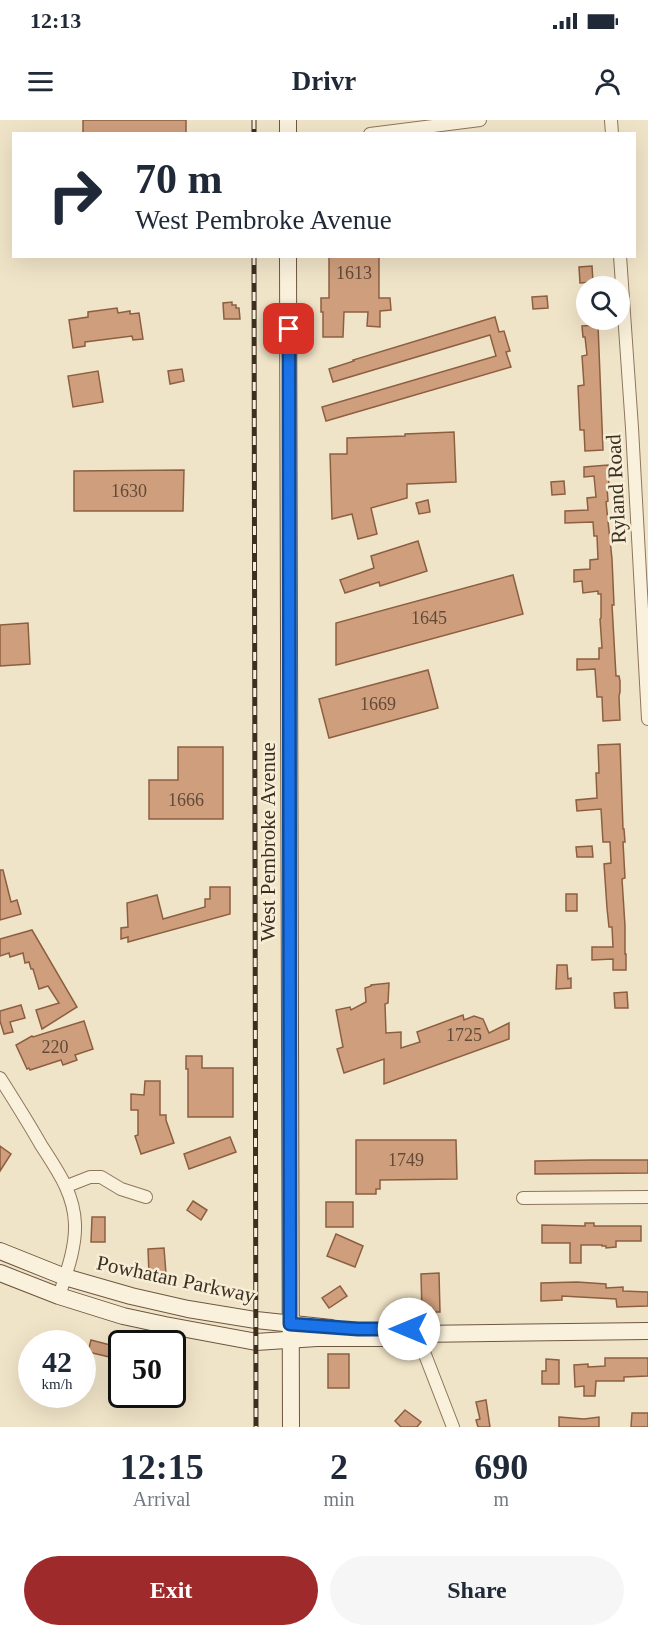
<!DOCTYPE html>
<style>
body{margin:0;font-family:Georgia,serif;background:#f6f6f7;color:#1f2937;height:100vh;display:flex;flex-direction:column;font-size:22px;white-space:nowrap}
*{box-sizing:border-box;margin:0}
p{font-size:20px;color:#747a83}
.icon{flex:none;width:33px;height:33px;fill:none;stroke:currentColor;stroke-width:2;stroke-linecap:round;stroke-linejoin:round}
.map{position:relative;height:1307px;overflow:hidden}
.drawer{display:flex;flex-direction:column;background:#fff;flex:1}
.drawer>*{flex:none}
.hud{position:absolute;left:12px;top:12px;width:624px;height:126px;border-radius:0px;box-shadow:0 6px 24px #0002;background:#fff;color:#1f2937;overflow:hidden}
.fabs{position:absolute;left:576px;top:156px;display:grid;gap:12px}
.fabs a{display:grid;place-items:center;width:54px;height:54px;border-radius:50%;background:#fff;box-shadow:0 6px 24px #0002;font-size:30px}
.speed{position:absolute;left:18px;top:1210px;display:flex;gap:12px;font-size:30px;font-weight:700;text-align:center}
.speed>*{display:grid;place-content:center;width:78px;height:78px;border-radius:50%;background:#fff;box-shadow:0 6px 24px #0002;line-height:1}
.speed small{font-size:15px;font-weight:400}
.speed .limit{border:3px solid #111;border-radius:9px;background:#fff;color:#111}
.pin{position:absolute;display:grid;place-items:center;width:51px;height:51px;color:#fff;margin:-26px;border-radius:12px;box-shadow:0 3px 9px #0006}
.me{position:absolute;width:66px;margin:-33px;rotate:270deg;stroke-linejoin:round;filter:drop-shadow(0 0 4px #0008)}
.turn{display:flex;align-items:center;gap:21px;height:126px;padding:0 24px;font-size:27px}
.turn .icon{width:78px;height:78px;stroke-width:2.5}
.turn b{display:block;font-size:42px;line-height:51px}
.eta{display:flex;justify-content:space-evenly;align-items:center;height:102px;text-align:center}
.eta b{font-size:36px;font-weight:700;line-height:42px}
.cta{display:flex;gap:12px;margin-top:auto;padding:12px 24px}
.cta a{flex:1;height:69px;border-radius:36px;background:#9e2a2b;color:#fff;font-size:24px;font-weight:700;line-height:69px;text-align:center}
.cta a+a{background:#f6f6f7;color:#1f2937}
.status{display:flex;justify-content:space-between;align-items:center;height:42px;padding:0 30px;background:#fff;direction:ltr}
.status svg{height:16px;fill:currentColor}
header{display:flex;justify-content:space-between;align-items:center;height:78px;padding:0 24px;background:#fff;font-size:27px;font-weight:700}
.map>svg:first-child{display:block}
</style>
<div class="status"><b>12:13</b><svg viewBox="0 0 49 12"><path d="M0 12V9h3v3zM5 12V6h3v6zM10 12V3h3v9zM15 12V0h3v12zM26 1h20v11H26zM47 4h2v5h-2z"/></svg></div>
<header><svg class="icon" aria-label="menu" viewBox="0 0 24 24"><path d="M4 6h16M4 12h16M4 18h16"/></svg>Drivr<svg class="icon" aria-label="person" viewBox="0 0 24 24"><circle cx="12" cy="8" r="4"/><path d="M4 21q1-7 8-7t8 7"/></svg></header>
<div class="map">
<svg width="648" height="1307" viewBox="0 0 648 1307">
<rect width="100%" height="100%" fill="#f0e4c8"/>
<g fill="#cf9f7d" stroke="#8d5f41" stroke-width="1.5">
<rect x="83" y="0" width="103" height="14"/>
<path d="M329 136H379V178H390L391 190 380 191V207L367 206 368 192H344L343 217H323V192H321V178H329Z"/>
<path d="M592 146 593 162 580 163 579 147Z"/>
<path d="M547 176 548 188 533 189 532 177Z"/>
<path d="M232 182V185H236V188H239L240 199H224L223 183Z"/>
<path d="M117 188 118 193 130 191V194L139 193 143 219 133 220 132 216 85 222V226L73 228 69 200 88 197V192Z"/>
<path d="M495 197 499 212 504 211 510 231 506 232 511 247 326 301 322 287 496 236 490 215 333 262 329 249 354 241 353 240Z"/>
<path d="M598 205 603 330 585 331 584 310H580L578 266 584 265 582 236 587 235 585 217H583L582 206Z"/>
<path d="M182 249 184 261 170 264 168 251Z"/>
<path d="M98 251 103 282 73 287 68 256Z"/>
<path d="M454 312 456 362 407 364V378L371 388 377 414 358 419 352 394 332 399 330 334H347V318L405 316V314Z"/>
<path d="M608 345 609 367H607L608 381 606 382 612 439 614 485H612L616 556H619L620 561V572L619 576 620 600 603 601 602 577H597L595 549 577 550V539H599V528H602L600 499 601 498V474H598V471L583 473 582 461 574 462V450L590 449V440L598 439 597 416H594L593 402 565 403V391L588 390 587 378 596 377 594 356 584 357V347Z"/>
<path d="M184 350 183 391H74V351Z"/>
<path d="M564 361 565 374 552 375 551 362Z"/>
<path d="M428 380 430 392 419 394 416 383Z"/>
<path d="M418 421 427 451 380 466 379 462 345 473 340 460 374 448 371 436Z"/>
<path d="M513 455 523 494 336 545V503Z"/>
<path d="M28 503 30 544 0 546V505Z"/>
<path d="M428 550 438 588 329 618 319 579Z"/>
<path d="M620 624 623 709H624L625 722H623L625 758 622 759 625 806V834H626V850H613V839L592 840V827H613L612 807H609L607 788 604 744 611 743 610 722H603L601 689 577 691 576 680 597 678 596 653H599L598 625Z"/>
<path d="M178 627H223V699H149V660H178Z"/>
<path d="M592 726 593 737H577L576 727Z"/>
<path d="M0 750H3L11 782 17 780 21 794 0 800Z"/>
<path d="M210 767H230V794L128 822V817L121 819V808L128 807 127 783 157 775 163 799 205 787V779H210Z"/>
<rect x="566" y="774" width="11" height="17"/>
<path d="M32 810 77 887 42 909 36 890 59 883 48 866 39 869 33 849H31L29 842 25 843 23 833 10 837 9 833 0 836V819Z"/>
<path d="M557 845H567L568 859 571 858V868L556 869Z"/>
<path d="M389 863 388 883 385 884 386 913 401 912V928L420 922 417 912 463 895 464 900 474 896 483 899 489 913 509 903V919L384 964V939L344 953 337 929 343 927 336 890 350 887 351 890 366 882 365 868 371 866V865Z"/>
<path d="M627 872 628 888H615L614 873Z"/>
<path d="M21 885 25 898 10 902 13 912 4 914 0 901V891Z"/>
<path d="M84 901 93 929 75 935 77 940 63 945 61 940 30 950 29 948 27 949 16 925 32 916 33 917Z"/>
<path d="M186 936H202V948H233V997H188V949H186Z"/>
<path d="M145 961H160V995H166V1000L174 1023 141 1034 135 1016 138 1015V990H131V974L144 975Z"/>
<path d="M230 1017 236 1032 189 1049 184 1034Z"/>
<path d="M356 1020H456L457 1059 380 1060V1069H376V1074H356Z"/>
<path d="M0 1026 11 1034 0 1051Z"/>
<path d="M592 1040H648V1053L535 1054V1041Z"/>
<path d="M193 1081 207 1090 201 1100 187 1090Z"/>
<rect x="326" y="1082" width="27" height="25"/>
<path d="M92 1097H105V1122H91Z"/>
<path d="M585 1103H594V1106H641V1121H616V1127L606 1128V1126H602V1125H581V1143H570V1123H542V1105L585 1106Z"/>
<path d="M336 1114 363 1126 355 1147 327 1136Z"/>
<path d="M164 1128 166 1154 149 1155 148 1129Z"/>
<path d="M439 1153 440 1192H422L421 1154Z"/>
<path d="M577 1162 606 1164V1168L623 1167V1171L648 1172V1186L617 1187 616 1179 562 1176V1180L541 1181V1163Z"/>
<path d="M340 1166 347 1176 329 1188 322 1178Z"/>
<path d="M91 1220 122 1228V1240L88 1232Z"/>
<rect x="328" y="1234" width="21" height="34"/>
<path d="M605 1238H648V1256L624 1257V1261H596L595 1276H584V1266L575 1267 574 1245 588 1244V1247L605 1246Z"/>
<path d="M546 1239 559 1240V1264H542V1251H546Z"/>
<path d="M486 1280 490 1307H478L476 1300 480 1299 476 1282Z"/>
<path d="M405 1290 421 1302 417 1307H401L395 1301Z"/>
<path d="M632 1293H648V1307H631Z"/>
<path d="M559 1297 584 1299 599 1297V1307H559Z"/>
</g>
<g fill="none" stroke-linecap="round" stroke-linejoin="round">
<g stroke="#8d765c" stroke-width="14">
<g id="minor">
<path d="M611 0 612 14"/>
<path d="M370 14 480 0"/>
<path d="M620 136 632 308 648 599"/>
<path d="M0 958C14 980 28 1002 41 1025 57 1050 74 1073 75 1104 76 1128 66 1154 59 1176"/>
<path d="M67 1066 90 1057H101L121 1069 146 1077"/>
<path d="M523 1078 648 1077"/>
<path d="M417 1214 453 1307"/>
</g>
</g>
<g stroke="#6f573f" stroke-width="18">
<g id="secondary">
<path d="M288 0V14"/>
<path d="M288 136 291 1307"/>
<path d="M0 1131 65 1157 131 1176 188 1189 256 1200 331 1208"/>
<path d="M0 1153 59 1176 123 1196 165 1205 256 1222 317 1218H407L417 1214 648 1211"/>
</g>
</g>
<use href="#minor" stroke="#faf1dc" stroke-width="12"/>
<use href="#secondary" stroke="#faf1dc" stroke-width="16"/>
<g stroke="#3d2e20" stroke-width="5">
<g id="rail">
<path d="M254 0V14"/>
<path d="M254 136 256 1307"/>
</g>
</g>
<use href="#rail" stroke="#f7eed8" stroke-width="3" stroke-dasharray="9" stroke-linecap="butt"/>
</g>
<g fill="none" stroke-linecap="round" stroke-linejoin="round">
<g stroke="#114b97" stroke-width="15">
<path id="route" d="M289 209 290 1204 358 1209H409"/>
</g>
<use href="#route" stroke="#1a73e8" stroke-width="10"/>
</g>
<g text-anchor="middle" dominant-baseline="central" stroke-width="5" stroke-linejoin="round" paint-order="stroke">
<g font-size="18" fill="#624a37">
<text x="354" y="153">1613</text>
<text x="129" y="371">1630</text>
<text x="429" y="498">1645</text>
<text x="378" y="584">1669</text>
<text x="186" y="680">1666</text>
<text x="464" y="915">1725</text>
<text x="55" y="927">220</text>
<text x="406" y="1040">1749</text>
</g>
<g font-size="21" fill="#3d2e20" stroke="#f7eed8">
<text transform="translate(616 369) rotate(-93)">Ryland Road</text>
<text transform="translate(268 722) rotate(-90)">West Pembroke Avenue</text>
<text transform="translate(176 1159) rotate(12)">Powhatan Parkway</text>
</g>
</g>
</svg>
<div class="fabs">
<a><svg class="icon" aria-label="search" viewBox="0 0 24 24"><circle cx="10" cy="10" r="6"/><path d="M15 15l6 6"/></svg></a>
</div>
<div class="speed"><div>42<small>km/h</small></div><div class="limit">50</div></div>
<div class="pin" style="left:289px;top:209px;background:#d93025"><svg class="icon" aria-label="arrive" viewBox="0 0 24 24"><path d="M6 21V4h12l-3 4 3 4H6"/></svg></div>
<svg class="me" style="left:409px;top:1209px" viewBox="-20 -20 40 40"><circle r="19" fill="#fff"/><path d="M0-13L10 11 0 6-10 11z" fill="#1a73e8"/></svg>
<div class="hud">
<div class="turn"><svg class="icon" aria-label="right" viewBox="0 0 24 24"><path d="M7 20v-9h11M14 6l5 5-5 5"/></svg><div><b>70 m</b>West Pembroke Avenue</div></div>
</div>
</div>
<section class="drawer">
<div class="eta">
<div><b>12:15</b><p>Arrival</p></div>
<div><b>2</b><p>min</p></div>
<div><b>690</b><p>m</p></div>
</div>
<div class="cta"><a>Exit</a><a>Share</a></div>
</section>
